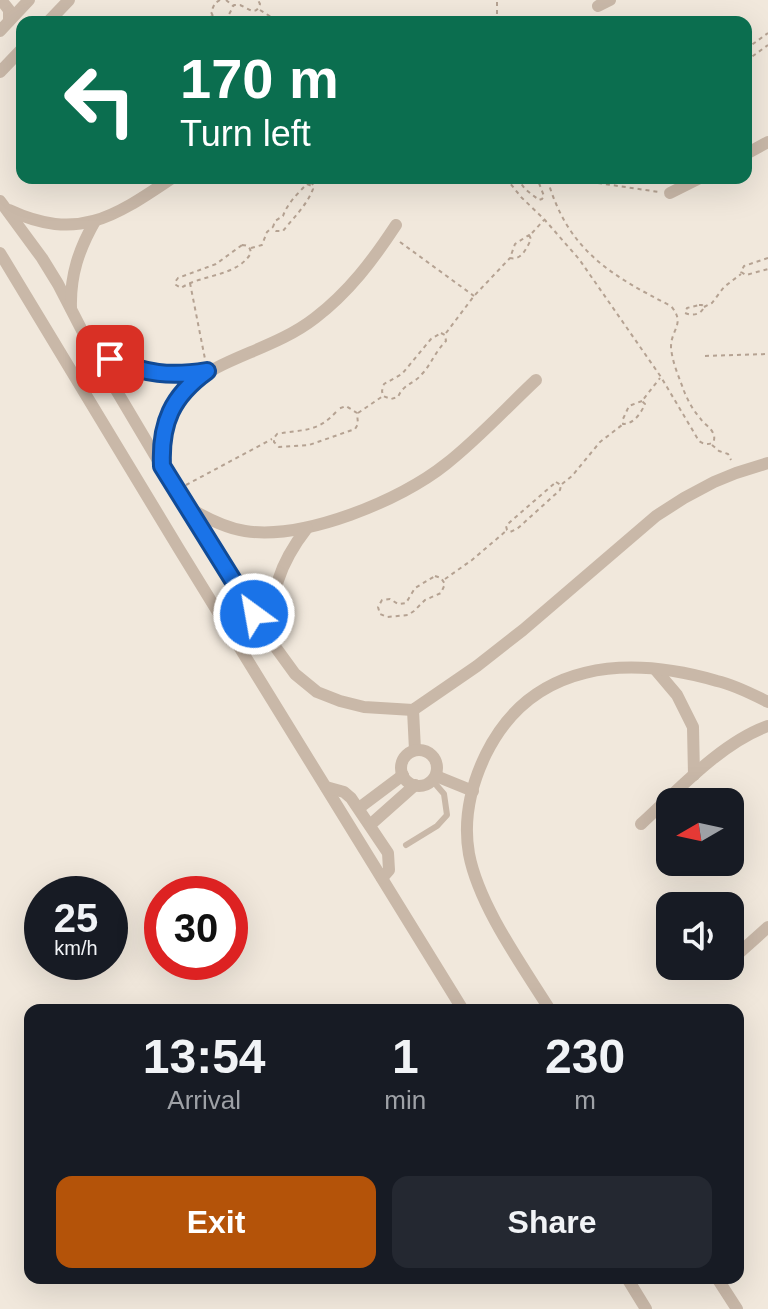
<!DOCTYPE html>
<style>
body{margin:0;font-family:Arial,sans-serif;background:#242831;color:#f1f3f6;height:100vh;display:flex;flex-direction:column;font-size:30px;white-space:nowrap}
*{box-sizing:border-box;margin:0}
p{font-size:26px;color:#9ea1a6}
.icon{flex:none;width:44px;height:44px;fill:none;stroke:currentColor;stroke-width:2;stroke-linecap:round;stroke-linejoin:round}
.map{position:relative;flex:1;overflow:hidden}
.drawer{position:absolute;left:24px;top:1004px;width:720px;height:280px;display:flex;flex-direction:column;background:#171b24;border-radius:16px;box-shadow:0 8px 32px #0002}
.drawer>*{flex:none}
.hud{position:absolute;left:16px;top:16px;width:736px;height:168px;border-radius:16px;box-shadow:0 8px 32px #0002;background:#0b6e4f;color:#fff;overflow:hidden}
.needle{width:52px;rotate:261deg}
.tools{position:absolute;left:656px;top:788px;display:grid;gap:16px}
.tools a{display:grid;place-items:center;width:88px;height:88px;border-radius:16px;background:#171b24;box-shadow:0 8px 32px #0002;font-size:40px}
.speed{position:absolute;left:24px;top:876px;display:flex;gap:16px;font-size:40px;font-weight:700;text-align:center}
.speed>*{display:grid;place-content:center;width:104px;height:104px;border-radius:50%;background:#171b24;box-shadow:0 8px 32px #0002;line-height:1}
.speed small{font-size:20px;font-weight:400}
.speed .limit{border:12px solid #d22;background:#fff;color:#111}
.pin{position:absolute;display:grid;place-items:center;width:68px;height:68px;color:#fff;margin:-34px;border-radius:16px;box-shadow:0 4px 12px #0006}
.me{position:absolute;width:88px;margin:-44px;rotate:328deg;stroke-linejoin:round;filter:drop-shadow(0 0 6px #0008)}
.turn{display:flex;align-items:center;gap:28px;height:168px;padding:0 32px;font-size:36px}
.turn .icon{width:104px;height:104px;stroke-width:2.5}
.turn b{display:block;font-size:56px;line-height:68px}
.eta{display:flex;justify-content:space-evenly;align-items:center;height:136px;text-align:center}
.eta b{font-size:48px;font-weight:700;line-height:56px}
.primary-button{display:flex;gap:16px;margin-top:auto;padding:16px 32px}
.primary-button a{flex:1;height:92px;border-radius:16px;background:#b45309;color:#fff;font-size:32px;font-weight:700;line-height:92px;text-align:center}
.primary-button a+a{background:#242831;color:#f1f3f6}
.map>svg:first-child{display:block}
</style>
<div class="map">
<svg width="768" height="1309" viewBox="0 0 768 1309">
<rect width="100%" height="100%" fill="#f1e8dc"/>
<g fill="none" stroke-linecap="round" stroke-linejoin="round">
<g stroke="#b5a292" stroke-width="2" stroke-dasharray="4 4" stroke-linecap="butt">
<path d="M220 0 215 3 211 12 213 16 222 20 227 18 234 5H240C248 8 256 17 260 4L258 0"/>
<path d="M226 0 233 6"/>
<path d="M260 10 279 22"/>
<path d="M202 22 212 16"/>
<path d="M497 22V0"/>
<path d="M746 49 768 33"/>
<path d="M746 61 768 45"/>
<path d="M506 178 521 197 544 219 579 259 661 377 699 441C707 447 718 444 713 433 711 428 703 423 700 418 693 410 688 401 684 391 679 377 672 362 671 347 671 329 686 324 671 306 608 274 567 249 547 178"/>
<path d="M517 178 525 189 539 200 542 199 544 196 537 178"/>
<path d="M598 183 659 192"/>
<path d="M307 184 312 186 313 189C307 205 294 217 283 231H276L273 227 275 221 283 216C287 204 298 193 307 184Z"/>
<path d="M312 185 317 178"/>
<path d="M532 233 544 220"/>
<path d="M529 235 531 239C527 248 521 261 510 258L515 244Z"/>
<path d="M400 242 474 296"/>
<path d="M242 245C248 245 250 247 251 253 237 277 202 274 181 288L176 285 175 282 178 278 216 264Z"/>
<path d="M251 248 262 245 267 232 273 227"/>
<path d="M768 258 744 266 741 272 746 275 768 269"/>
<path d="M190 283 205 359"/>
<path d="M699 305H702L704 307C701 315 692 316 685 313L687 308Z"/>
<path d="M704 307 712 303 724 287 741 274"/>
<path d="M441 333 445 335 446 341C435 352 432 363 422 374 413 385 404 383 398 397L391 399 383 396 382 391 384 384 402 374 431 339Z"/>
<path d="M446 333 474 296 510 258"/>
<path d="M705 356 768 354"/>
<path d="M642 401 629 406 623 419V424C634 424 641 413 645 404L642 401 660 378"/>
<path d="M336 412C317 433 302 429 277 434L274 438V442L279 447 309 445 355 429 358 424 357 413 346 406 338 409"/>
<path d="M358 413 383 396"/>
<path d="M712 445 719 451 728 454 731 460"/>
<path d="M556 482 561 485 560 490 517 529 510 532 507 530 506 526 510 522Z"/>
<path d="M562 484 572 476 600 442 622 425"/>
<path d="M186 485 272 439"/>
<path d="M435 576 441 578 445 584 441 593 425 600 414 611 408 615 387 617 380 614 378 607 382 600 390 599 398 604 406 603 415 588Z"/>
<path d="M445 579 472 560 506 531"/>
</g>
<path stroke="#c9b8a8" stroke-width="6" d="M406 845 437 826 447 815 444 794 432 780"/>
<g stroke="#c9b8a8" stroke-width="12">
<path d="M1 0 9 10V21"/>
<path d="M598 6 610 0"/>
<path d="M48 22 69 0"/>
<path d="M0 31 29 0"/>
<path d="M0 72 22 49"/>
<path d="M746 154 768 142"/>
<path d="M670 193 700 178"/>
<path d="M0 201 42 258 58 284 90 346 185 506 271 641 295 674 317 692 340 701 364 707 413 710 477 666 523 630 656 516 684 498 714 482 736 473 768 463"/>
<path d="M9 210C78 242 114 217 172 178"/>
<path d="M0 253 179 549 463 1010"/>
<path d="M71 308C70 275 79 249 95 221"/>
<path d="M92 348C130 372 160 378 204 372"/>
<path d="M162 463C158 358 252 367 315 318 349 292 373 260 396 225"/>
<path d="M189 508C206 518 225 528 245 531 304 540 400 501 446 464 478 439 506 408 536 380"/>
<path d="M271 640C270 594 279 564 307 528"/>
<path d="M655 669 677 695 693 727 694 775"/>
<path d="M413 710 415 750"/>
<circle cx="419" cy="768" r="18"/>
<path d="M436 776 473 791"/>
<path d="M326 787 344 792 351 798 388 853 389 870 382 878"/>
<path d="M359 808 403 775"/>
<path d="M641 824C677 791 722 742 768 726"/>
<path d="M370 825 415 785"/>
<path d="M739 953 768 927"/>
<path d="M550 1010C522 965 479 906 469 854 463 820 471 785 486 754 532 661 627 655 717 681 735 685 752 694 768 702"/>
<path d="M627 1278 646 1309"/>
<path d="M717 1278 737 1309"/>
</g>
</g>
<g fill="none" stroke-linecap="round" stroke-linejoin="round">
<g stroke="#114b97" stroke-width="20">
<path id="route" d="M110 359C146 374 170 377 207 371 172 396 160 423 162 466L254 614"/>
</g>
<use href="#route" stroke="#1a73e8" stroke-width="14"/>
</g>
</svg>
<div class="tools">
<a><svg class="needle" viewBox="-14 -14 28 28"><path d="M0-13l5 13h-10z" fill="#e53935"/><path d="M0 13l5-13h-10z" fill="#9ea1a6"/></svg></a>
<a><svg class="icon" aria-label="sound" viewBox="0 0 24 24"><path d="M4 9h4l5-4v14l-5-4H4zM17 9q2 3 0 6"/></svg></a>
</div>
<div class="speed"><div>25<small>km/h</small></div><div class="limit">30</div></div>
<div class="pin" style="left:110px;top:359px;background:#d93025"><svg class="icon" aria-label="arrive" viewBox="0 0 24 24"><path d="M6 21V4h12l-3 4 3 4H6"/></svg></div>
<svg class="me" style="left:254px;top:614px" viewBox="-20 -20 40 40"><circle r="17" fill="#1a73e8" stroke="#fff" stroke-width="3"/><path d="M0-11L8 9 0 5-8 9z" fill="#fff"/></svg>
<div class="hud">
<div class="turn"><svg class="icon" aria-label="left" viewBox="0 0 24 24"><path d="M17 20v-9H6M10 6l-5 5 5 5"/></svg><div><b>170 m</b>Turn left</div></div>
</div>
<section class="drawer">
<div class="eta">
<div><b>13:54</b><p>Arrival</p></div>
<div><b>1</b><p>min</p></div>
<div><b>230</b><p>m</p></div>
</div>
<div class="primary-button"><a>Exit</a><a>Share</a></div>
</section>
</div>
